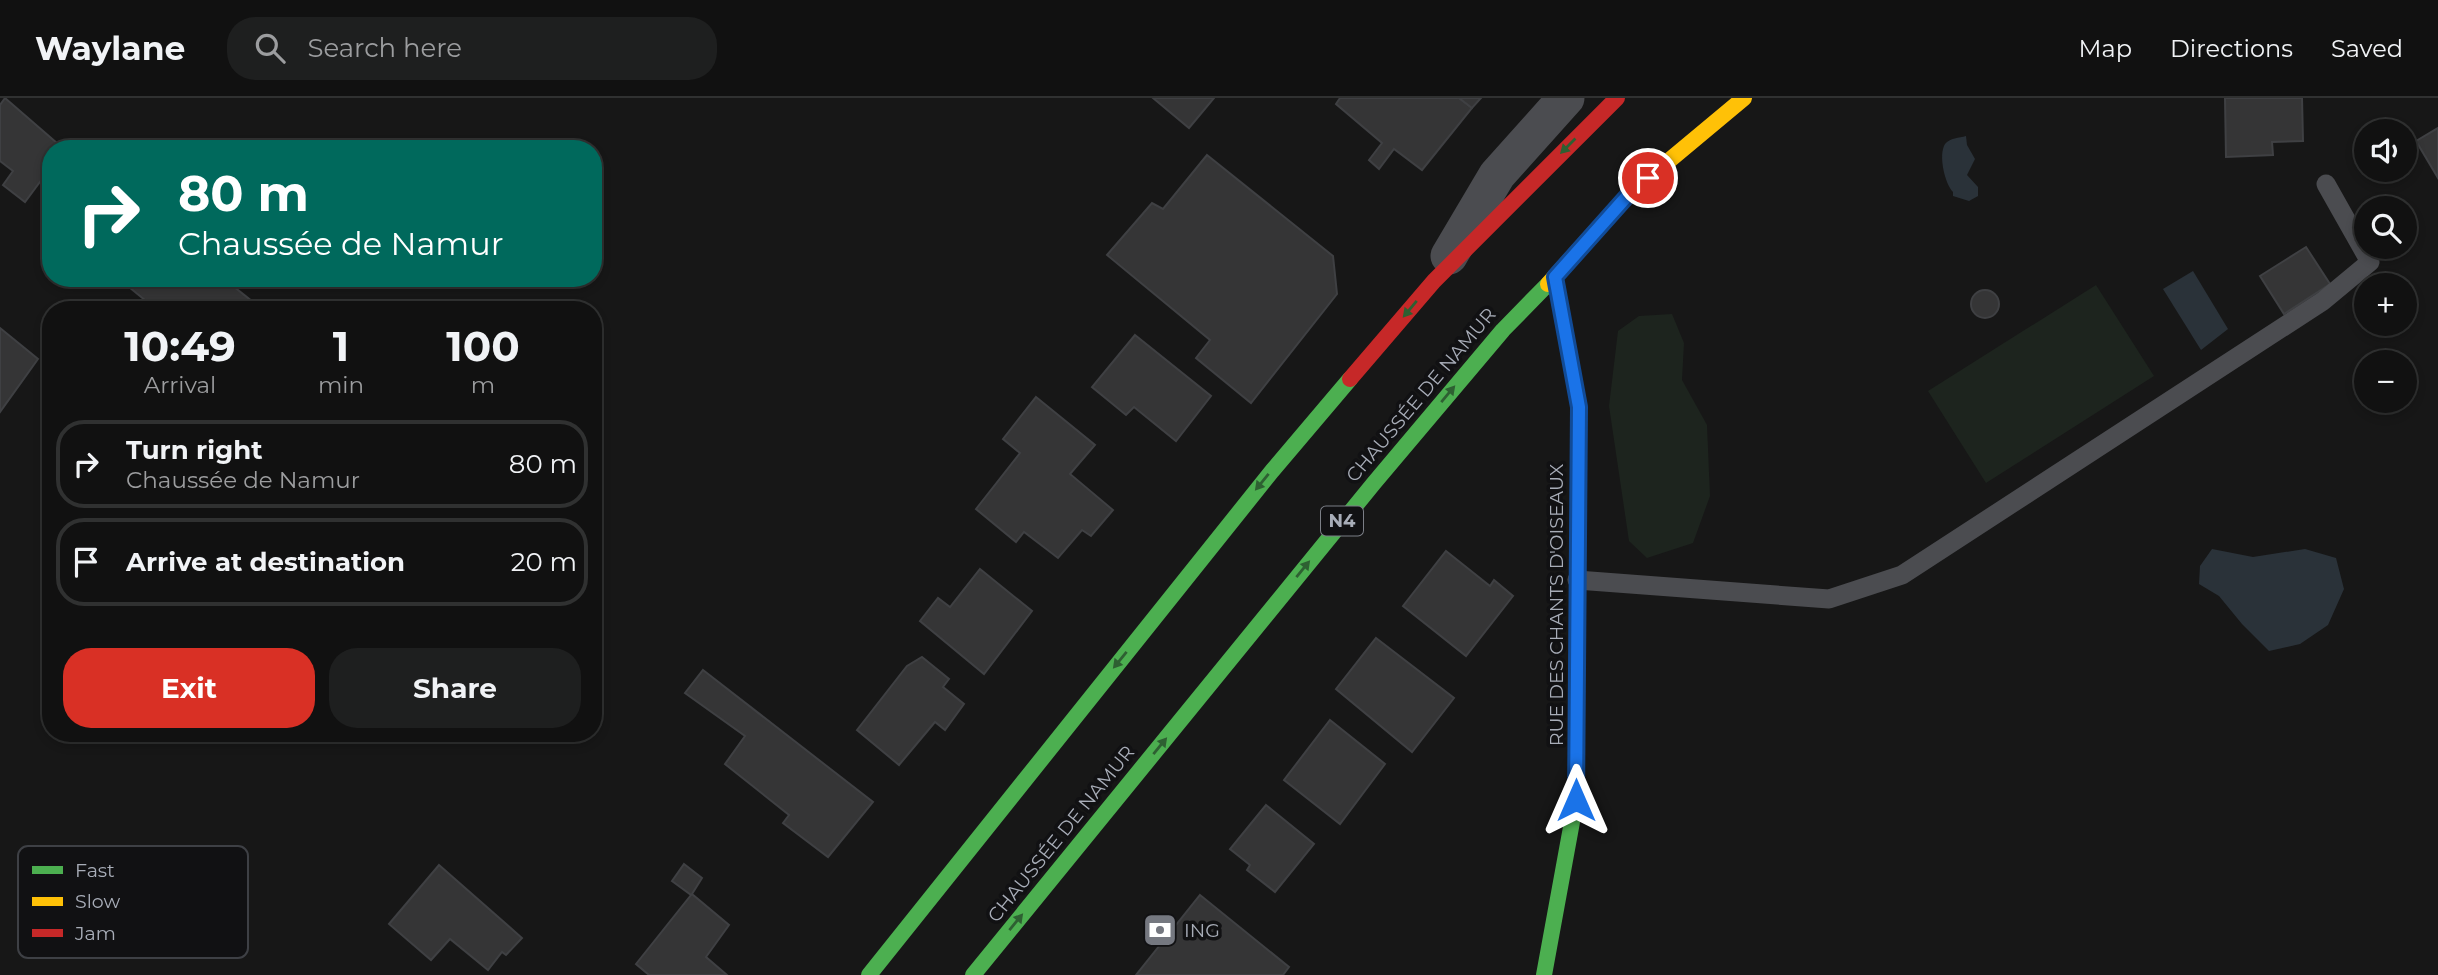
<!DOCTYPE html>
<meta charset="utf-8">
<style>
body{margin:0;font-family:Montserrat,sans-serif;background:#1e1f1f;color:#f1f3f6;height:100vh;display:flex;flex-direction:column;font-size:26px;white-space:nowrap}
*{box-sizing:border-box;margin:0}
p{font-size:23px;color:#9c9d9f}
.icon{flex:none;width:38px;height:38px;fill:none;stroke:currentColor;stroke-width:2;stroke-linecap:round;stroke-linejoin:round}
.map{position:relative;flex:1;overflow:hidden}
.drawer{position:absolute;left:42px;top:203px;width:560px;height:441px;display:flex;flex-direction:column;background:#111;border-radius:28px;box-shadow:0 4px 10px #0003,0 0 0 2px #303131}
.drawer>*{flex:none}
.hud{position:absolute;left:42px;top:42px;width:560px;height:147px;border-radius:28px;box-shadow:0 4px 10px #0003,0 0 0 2px #303131;background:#00695c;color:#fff;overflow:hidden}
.controls{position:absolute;left:2354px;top:21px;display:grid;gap:14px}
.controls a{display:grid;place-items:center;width:63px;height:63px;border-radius:50%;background:#111;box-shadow:0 4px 10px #0003,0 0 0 2px #303131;font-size:35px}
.pin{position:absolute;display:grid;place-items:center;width:60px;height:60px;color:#fff;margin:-30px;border:4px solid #fff;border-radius:50%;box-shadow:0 2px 7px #0007}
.me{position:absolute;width:77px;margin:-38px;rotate:0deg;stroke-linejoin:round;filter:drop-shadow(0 0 5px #0008)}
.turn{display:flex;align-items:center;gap:24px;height:147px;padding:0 21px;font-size:32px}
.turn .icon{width:91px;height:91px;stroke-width:2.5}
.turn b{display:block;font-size:49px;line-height:60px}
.eta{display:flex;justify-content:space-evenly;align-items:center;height:119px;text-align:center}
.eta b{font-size:42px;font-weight:700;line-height:49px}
.cta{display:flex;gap:14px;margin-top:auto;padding:14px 21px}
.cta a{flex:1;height:80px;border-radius:28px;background:#d93025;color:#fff;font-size:28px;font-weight:700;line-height:80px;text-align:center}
.cta a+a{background:#1e1f1f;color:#f1f3f6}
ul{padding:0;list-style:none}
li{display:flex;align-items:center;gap:21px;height:88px;margin:0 14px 10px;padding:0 7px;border:4px solid #303131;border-radius:28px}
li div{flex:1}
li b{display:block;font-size:26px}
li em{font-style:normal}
header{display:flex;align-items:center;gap:42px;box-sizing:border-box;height:98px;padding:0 35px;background:#111;border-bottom:2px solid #303131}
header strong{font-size:33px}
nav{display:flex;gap:38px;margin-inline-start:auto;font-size:24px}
.search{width:490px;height:63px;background:#1e1f1f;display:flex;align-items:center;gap:18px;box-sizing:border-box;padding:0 24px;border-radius:28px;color:#9c9d9f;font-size:26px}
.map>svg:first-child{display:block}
</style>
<header>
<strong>Waylane</strong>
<div class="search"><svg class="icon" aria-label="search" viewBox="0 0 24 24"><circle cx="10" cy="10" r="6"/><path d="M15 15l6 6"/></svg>Search here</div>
<nav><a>Map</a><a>Directions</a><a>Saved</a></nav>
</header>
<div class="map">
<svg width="2438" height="877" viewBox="0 0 2438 877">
<rect width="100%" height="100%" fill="#171717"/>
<g fill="#1d241e">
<path d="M2096 187 2154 278 1986 385 1928 293Z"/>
<path d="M1672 216 1684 245 1682 282 1707 327 1710 398 1693 445 1647 460 1629 443 1609 308 1618 233 1639 218Z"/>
</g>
<g fill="#2a3239">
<path d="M1966 38 1967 47 1975 61 1967 77 1978 89V98L1969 103 1953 98V94C1945 86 1938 57 1945 46 1950 40 1959 40 1966 38Z"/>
<path d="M2193 173 2228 231 2201 252 2163 191Z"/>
<path d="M2212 451 2253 459 2305 451 2336 460 2344 491 2328 527 2300 546 2269 553 2242 526 2219 498 2199 486 2200 468Z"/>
</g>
<g fill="#353536" stroke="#3f4043" stroke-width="2">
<path d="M5 0 58 46 51 51 48 57 51 59V69L25 104 3 87 13 73 0 63V7Z"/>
<path d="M1153 0H1214L1189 30Z"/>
<path d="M1340 0H1459L1472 10 1422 72 1394 51 1379 71 1369 62 1382 45 1336 6Z"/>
<path d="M1459 0H1481L1472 10Z"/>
<path d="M2225 0H2302L2303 43 2272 44 2273 57 2226 59Z"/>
<path d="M2438 30V80L2416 43Z"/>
<path d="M1207 57 1333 158 1337 196 1251 305 1196 260 1210 242 1107 157 1152 105 1163 111Z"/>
<path d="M2306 149 2330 186 2284 216 2260 178Z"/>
<path d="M118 180H223L263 212H157Z"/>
<circle cx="1985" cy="206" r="14"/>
<path d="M0 230 38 261 0 314Z"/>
<path d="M1135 237 1211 298 1176 343 1134 309 1126 317 1092 289Z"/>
<path d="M1036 299 1095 347 1070 376 1113 412 1091 438 1082 432 1058 460 1024 434 1016 444 976 411 1020 355 1003 341Z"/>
<path d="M1446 453 1490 488 1494 482 1513 498 1466 558 1403 508Z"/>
<path d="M980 471 1032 513 984 576 920 523 938 500 950 509Z"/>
<path d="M1376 540 1454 600 1412 654 1336 591Z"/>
<path d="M922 559 949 581 943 589 964 606 945 632 935 624 899 667 857 632 907 568Z"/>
<path d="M703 572 873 704 828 759 783 725 789 717 725 666 745 638 685 595Z"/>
<path d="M1330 622 1385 666 1340 726 1284 682Z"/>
<path d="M1266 707 1314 746 1275 794 1247 772 1250 767 1230 751Z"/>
<path d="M684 766 702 780 692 796 729 827 706 859 727 877H649L636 866 691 797 672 783Z"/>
<path d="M439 767 522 840 506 857 502 854 488 872 450 841 431 862 389 826Z"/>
<path d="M1200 797 1289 869 1283 877H1136Z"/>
</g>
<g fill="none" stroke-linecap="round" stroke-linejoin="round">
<path stroke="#4b4c50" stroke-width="19" d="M1577 482 1829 501 1902 477 2323 203 2370 164 2326 86"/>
<path stroke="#4b4c50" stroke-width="37" d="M1449 158 1497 77 1566 0"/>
<g stroke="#4caf50" stroke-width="16">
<path d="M869 877 1272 373 1350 281"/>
<path d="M973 877 1374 385 1503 232 1548 186"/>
<path d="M1544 877 1576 702 1578 456"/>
</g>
<g stroke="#ffc107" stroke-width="16">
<path d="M1555 179 1579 309 1578 456"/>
<path d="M1548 186 1629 96 1744 0"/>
</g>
<path stroke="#c62828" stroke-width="16" d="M1350 281 1434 183 1617 0"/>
</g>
<defs><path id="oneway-solid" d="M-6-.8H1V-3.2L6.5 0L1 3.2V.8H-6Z" transform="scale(1.75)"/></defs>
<g fill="#2e6032">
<use href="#oneway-solid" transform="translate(1568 48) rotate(135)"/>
<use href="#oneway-solid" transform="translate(1410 211) rotate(130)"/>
<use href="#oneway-solid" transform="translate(1448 296) rotate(-50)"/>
<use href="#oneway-solid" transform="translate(1262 384) rotate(129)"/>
<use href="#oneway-solid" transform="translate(1303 471) rotate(-51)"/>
<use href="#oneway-solid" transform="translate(1120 562) rotate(129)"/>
<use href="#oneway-solid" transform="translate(1160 648) rotate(-51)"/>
<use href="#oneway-solid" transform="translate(1016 824) rotate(-51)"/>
</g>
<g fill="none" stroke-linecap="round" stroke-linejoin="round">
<g stroke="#114b97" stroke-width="18">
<path id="route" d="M1576 702 1579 309 1555 179 1629 96 1648 80"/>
</g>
<use href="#route" stroke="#1a73e8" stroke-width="12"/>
</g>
<defs>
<g id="bank-square" transform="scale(1.75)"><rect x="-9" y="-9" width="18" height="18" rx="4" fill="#757880" stroke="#111113"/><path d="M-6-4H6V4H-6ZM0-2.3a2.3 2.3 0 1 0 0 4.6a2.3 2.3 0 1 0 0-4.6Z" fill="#fff"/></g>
</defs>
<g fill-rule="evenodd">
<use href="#bank-square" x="1160" y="832"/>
</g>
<g text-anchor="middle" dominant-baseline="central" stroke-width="7" stroke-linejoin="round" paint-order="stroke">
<rect fill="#111113" stroke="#7b7e86" stroke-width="2" x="1321" y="408.5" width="42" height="29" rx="5"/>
<g font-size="18" font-weight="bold" fill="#a8adb8">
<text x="1342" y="423">N4</text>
</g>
<g font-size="19" fill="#a8adb8" stroke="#111113">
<text transform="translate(1421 297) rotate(-50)">CHAUSSÉE DE NAMUR</text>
<text transform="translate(1556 507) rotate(-90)">RUE DES CHANTS D'OISEAUX</text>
<text transform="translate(1061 736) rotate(-51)">CHAUSSÉE DE NAMUR</text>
</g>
<g font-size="19" fill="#a8adb8" stroke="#111113" text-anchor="start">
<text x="1184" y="832">ING</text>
</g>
</g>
<rect x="18" y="748" width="230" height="112" rx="10" fill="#111113" stroke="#3e4045" stroke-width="2"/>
<rect x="32" y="768" width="31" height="8" fill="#4caf50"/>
<rect x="32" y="799" width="31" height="9" fill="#ffc107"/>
<rect x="32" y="831" width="31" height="8" fill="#c62828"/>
<g font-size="19" fill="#a8adb8">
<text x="75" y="779">Fast</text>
<text x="75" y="810">Slow</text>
<text x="75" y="842">Jam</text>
</g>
</svg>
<div class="controls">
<a><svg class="icon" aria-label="sound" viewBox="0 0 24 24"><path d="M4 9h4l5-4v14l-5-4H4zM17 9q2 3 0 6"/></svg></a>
<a><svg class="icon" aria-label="search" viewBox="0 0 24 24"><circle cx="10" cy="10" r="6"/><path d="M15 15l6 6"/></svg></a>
<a>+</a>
<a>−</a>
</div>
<div class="pin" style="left:1648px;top:80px;background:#d93025"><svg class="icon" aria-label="arrive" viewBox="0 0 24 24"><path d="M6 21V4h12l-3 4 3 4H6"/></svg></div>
<svg class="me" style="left:1576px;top:702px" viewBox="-20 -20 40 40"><path d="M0-17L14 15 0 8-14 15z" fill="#1a73e8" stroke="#fff" stroke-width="4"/></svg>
<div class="hud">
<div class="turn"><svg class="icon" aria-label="right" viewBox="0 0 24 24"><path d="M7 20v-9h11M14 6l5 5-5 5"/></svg><div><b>80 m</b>Chaussée de Namur</div></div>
</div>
<section class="drawer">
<div class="eta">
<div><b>10:49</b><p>Arrival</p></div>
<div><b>1</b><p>min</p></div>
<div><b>100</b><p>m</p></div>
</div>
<ul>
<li><svg class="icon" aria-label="right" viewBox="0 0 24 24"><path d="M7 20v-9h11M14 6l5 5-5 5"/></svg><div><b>Turn right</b><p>Chaussée de Namur</p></div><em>80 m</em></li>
<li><svg class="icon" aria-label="arrive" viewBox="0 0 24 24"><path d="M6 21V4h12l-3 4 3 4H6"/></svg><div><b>Arrive at destination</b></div><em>20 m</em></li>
</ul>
<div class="cta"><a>Exit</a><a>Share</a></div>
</section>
</div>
